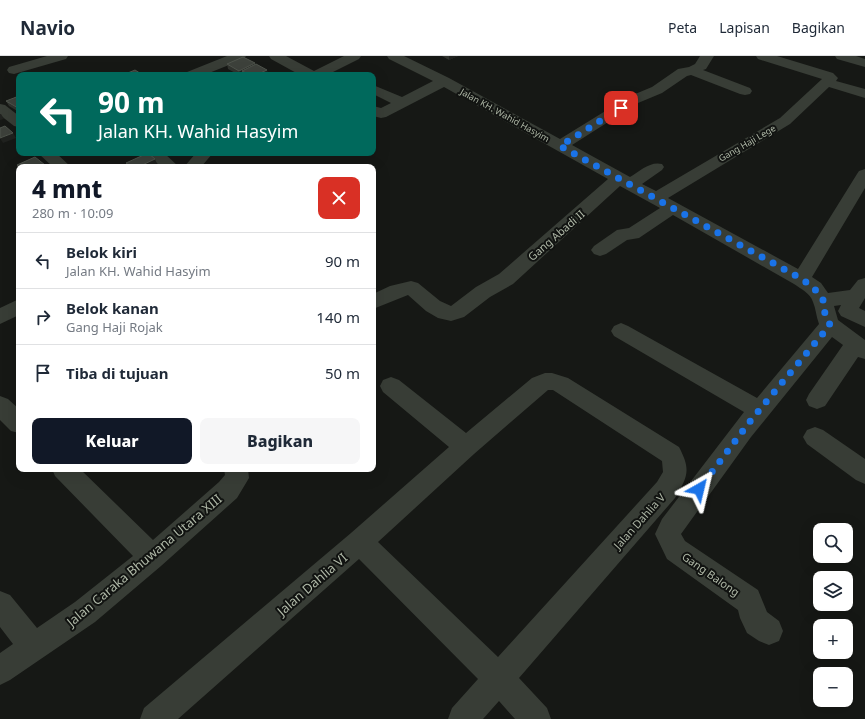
<!DOCTYPE html>
<html lang="id">
<meta charset="utf-8">
<style>
body{margin:0;font-family:"Noto Sans",sans-serif;background:#f6f6f7;color:#1f2937;height:100vh;display:flex;flex-direction:column;font-size:15px;white-space:nowrap}
*{box-sizing:border-box;margin:0}
p{font-size:13px;color:#747a83}
.icon{flex:none;width:22px;height:22px;fill:none;stroke:currentColor;stroke-width:2;stroke-linecap:round;stroke-linejoin:round}
.map{position:relative;flex:1;overflow:hidden}
.drawer{position:absolute;left:16px;top:108px;width:360px;height:308px;display:flex;flex-direction:column;background:#fff;border-radius:8px;box-shadow:0 4px 16px #0002}
.drawer>*{flex:none}
.hud{position:absolute;left:16px;top:16px;width:360px;height:84px;border-radius:8px;box-shadow:0 4px 16px #0002;background:#00695c;color:#fff;overflow:hidden}
.buttons{position:absolute;left:813px;top:467px;display:grid;gap:8px}
.buttons a{display:grid;place-items:center;width:40px;height:40px;border-radius:8px;background:#fff;box-shadow:0 4px 16px #0002;font-size:20px}
.pin{position:absolute;display:grid;place-items:center;width:34px;height:34px;color:#fff;margin:-17px;border-radius:8px;box-shadow:0 2px 6px #0006}
.me{position:absolute;width:44px;margin:-22px;rotate:37deg;stroke-linejoin:round;filter:drop-shadow(0 0 3px #0008)}
.turn{display:flex;align-items:center;gap:14px;height:84px;padding:0 16px;font-size:18px}
.turn .icon{width:52px;height:52px;stroke-width:2.5}
.turn b{display:block;font-size:28px;line-height:34px}
.round{display:grid;place-items:center;flex:none;width:42px;height:42px;border-radius:8px;background:#f6f6f7}
.overview{display:flex;align-items:center;justify-content:space-between;height:68px;padding:0 16px}
h1{font-size:24px;font-weight:800;line-height:30px;color:#111827}
.primary-button{display:flex;gap:8px;margin-top:auto;padding:8px 16px}
.primary-button a{flex:1;height:46px;border-radius:8px;background:#111827;color:#fff;font-size:16px;font-weight:800;line-height:46px;text-align:center}
.primary-button a+a{background:#f6f6f7;color:#1f2937}
ul{padding:0;list-style:none}
li{display:flex;align-items:center;gap:12px;height:56px;padding:0 16px;border-top:1px solid #e0e1e3}
li div{flex:1}
li b{display:block;font-size:15px}
li em{font-style:normal}
header{display:flex;align-items:center;gap:24px;box-sizing:border-box;height:56px;padding:0 20px;background:#fff;border-bottom:1px solid #e0e1e3}
header strong{font-size:19px}
nav{display:flex;gap:22px;margin-inline-start:auto;font-size:14px}
.map>svg:first-child{display:block}
</style>
<header>
<strong>Navio</strong>
<nav><a>Peta</a><a>Lapisan</a><a>Bagikan</a></nav>
</header>
<div class="map">
<svg width="865" height="663" viewBox="0 0 865 663">
<rect width="100%" height="100%" fill="#161815"/>
<g fill="none" stroke-linecap="round" stroke-linejoin="round">
<g fill="#383d36" fill-rule="evenodd">
<path d="M47 0H68L66 3 14 18 9 17 7 14 9 11Z"/>
<path d="M227 0H246L244 3 204 19H185L187 16Z"/>
<path d="M269 0H286L314 15 344 0H361L359 3 327 19H300L271 3Z"/>
<path d="M387 0H404L449 22 560 83 628 41 652 31 678 13 689 11 695 8 700 0H714L706 13 703 14 750 32 752 35 750 38 745 39 740 38 691 19 687 20 662 37 638 47 572 89 630 121C640 115 650 105 662 108L664 111 662 114 642 128 656 135 780 62 822 23 758 3 756 0H777L833 17 838 22 836 25 865 33V42L829 31 790 68 668 142 798 213 857 118 859 115 865 113V132L812 221 821 227 828 237 850 234 858 224 865 222V242L859 252 865 255V271L841 260 838 255 841 249 834 250 838 264 865 284V303L858 301 825 350 817 353 809 350 806 344 809 338 843 289 832 281 751 381 681 478 685 485 758 534 767 556 779 565 783 575 779 585 769 589 759 585 747 577 740 562 738 554 667 503 655 478 662 463 744 356 614 280 611 275 614 270 621 267 628 270 757 342 819 268C816 260 816 253 813 246 810 237 801 233 794 228L673 159 639 182 627 184 606 198 600 200 594 198 591 194 594 190 617 174 629 172 660 152 620 130 513 228 490 241 464 261 451 265 438 262 426 255 408 239 373 253V238L390 230 411 225 418 227 440 245 451 250 476 231 499 218 608 123 444 31 386 61 381 62 373 60V50L381 52 391 47 373 38V29L402 41 433 25 389 3Z"/>
<path d="M835 0H856L865 3V11L837 3Z"/>
<path d="M0 48 5 49 19 60V71L14 70 0 59Z"/>
<path d="M38 97H56L71 111H53Z"/>
<path d="M146 97H164L179 111H161Z"/>
<path d="M196 97H213L201 111H184Z"/>
<path d="M19 243V259L0 268V252Z"/>
<path d="M545 317H552L568 322 679 391C691 414 688 420 675 442L519 622 547 652 551 663H515L499 645 483 663H448L452 652 478 623 359 503 178 663H140L144 652 351 477 449 391 383 336 380 330 383 324 391 321 399 324 466 377 532 322ZM548 334H553L662 405 663 416 657 426 498 601 378 486 474 398Z"/>
<path d="M0 340 8 343 19 353V377L11 375 0 364Z"/>
<path d="M815 371 823 374 865 403V428L856 424 807 388 803 381 807 374Z"/>
<path d="M52 413H80L153 484 219 426 225 419 224 413H248L249 422 237 442 161 510 95 566 10 624 0 629V597L13 588 0 571V535L10 539 37 572 75 546 133 500 55 420Z"/>
</g>
</g>
<g fill="#30332e">
<path d="M442 0H458L449 4Z"/>
<path d="M227 8 255 9 267 14 268 19H243V18L239 19 228 13Z"/>
<path d="M19 40V56L9 50 6 45Z"/>
</g>
<g fill="#20221f">
<path d="M449 0H458L449 4Z"/>
<path d="M255 7 256 12 242 15 243 18 240 19 239 15Z"/>
<path d="M267 14 268 19H256Z"/>
<path d="M0 58H1L4 63 0 64Z"/>
<path d="M13 77 16 82 3 87 0 82Z"/>
<path d="M155 103 157 108 152 111H138Z"/>
</g>
<g fill="#3d413b" stroke="#4f544c">
<path d="M243 1 255 7 239 15 227 8Z"/>
<path d="M256 8 267 14 256 19H250L242 15Z"/>
<path d="M135 14 143 19H123Z"/>
<path d="M48 17 51 19H41Z"/>
<path d="M19 40V52H18L6 45Z"/>
<path d="M5 70 13 77 0 82V72Z"/>
<path d="M148 97 155 103 138 111H132L126 107Z"/>
<path d="M35 101 45 109 41 111H20L17 109Z"/>
</g>
<g fill="none" stroke-linecap="round" stroke-linejoin="round">
<path stroke="#1a73e8" stroke-width="7" stroke-dasharray="0 12.6" d="M621 52 560 90 802 223 814 232 823 244 825 258 830 269 751 364 699 433"/>
</g>
<g text-anchor="middle" dominant-baseline="central" stroke-width="4" stroke-linejoin="round" paint-order="stroke">
<g font-size="9" fill="#afb8a7" stroke="#111311">
<text transform="translate(505 59) rotate(29)">Jalan KH. Wahid Hasyim</text>
<text transform="translate(747 87) rotate(-30)">Gang Haji Lege</text>
</g>
<g font-size="11" fill="#afb8a7" stroke="#111311">
<text transform="translate(556 179) rotate(-41)">Gang Abadi II</text>
<text transform="translate(639 465) rotate(-48)">Jalan Dahlia V</text>
<text transform="translate(711 518) rotate(35)">Gang Balong</text>
</g>
<g font-size="13" fill="#afb8a7" stroke="#111311">
<text transform="translate(144 504) rotate(-40)">Jalan Caraka Bhuwana Utara XIII</text>
<text transform="translate(312 528) rotate(-41)">Jalan Dahlia VI</text>
</g>
</g>
</svg>
<div class="buttons">
<a><svg class="icon" aria-label="search" viewBox="0 0 24 24"><circle cx="10" cy="10" r="6"/><path d="M15 15l6 6"/></svg></a>
<a><svg class="icon" aria-label="layers" viewBox="0 0 24 24"><path d="M12 4l9 5-9 5-9-5zM3 14l9 5 9-5"/></svg></a>
<a>+</a>
<a>−</a>
</div>
<div class="pin" style="left:621px;top:52px;background:#d93025"><svg class="icon" aria-label="arrive" viewBox="0 0 24 24"><path d="M6 21V4h12l-3 4 3 4H6"/></svg></div>
<svg class="me" style="left:699px;top:433px" viewBox="-20 -20 40 40"><path d="M0-17L14 15 0 8-14 15z" fill="#1a73e8" stroke="#fff" stroke-width="4"/></svg>
<div class="hud">
<div class="turn"><svg class="icon" aria-label="left" viewBox="0 0 24 24"><path d="M17 20v-9H6M10 6l-5 5 5 5"/></svg><div><b>90 m</b>Jalan KH. Wahid Hasyim</div></div>
</div>
<section class="drawer">
<div class="overview"><div><h1>4 mnt</h1><p>280 m · 10:09</p></div><a class="round" style="background:#d93025;color:#fff"><svg class="icon" aria-label="close" viewBox="0 0 24 24"><path d="M6 6l12 12M18 6L6 18"/></svg></a></div>
<ul>
<li><svg class="icon" aria-label="left" viewBox="0 0 24 24"><path d="M17 20v-9H6M10 6l-5 5 5 5"/></svg><div><b>Belok kiri</b><p>Jalan KH. Wahid Hasyim</p></div><em>90 m</em></li>
<li><svg class="icon" aria-label="right" viewBox="0 0 24 24"><path d="M7 20v-9h11M14 6l5 5-5 5"/></svg><div><b>Belok kanan</b><p>Gang Haji Rojak</p></div><em>140 m</em></li>
<li><svg class="icon" aria-label="arrive" viewBox="0 0 24 24"><path d="M6 21V4h12l-3 4 3 4H6"/></svg><div><b>Tiba di tujuan</b></div><em>50 m</em></li>
</ul>
<div class="primary-button"><a>Keluar</a><a>Bagikan</a></div>
</section>
</div>
